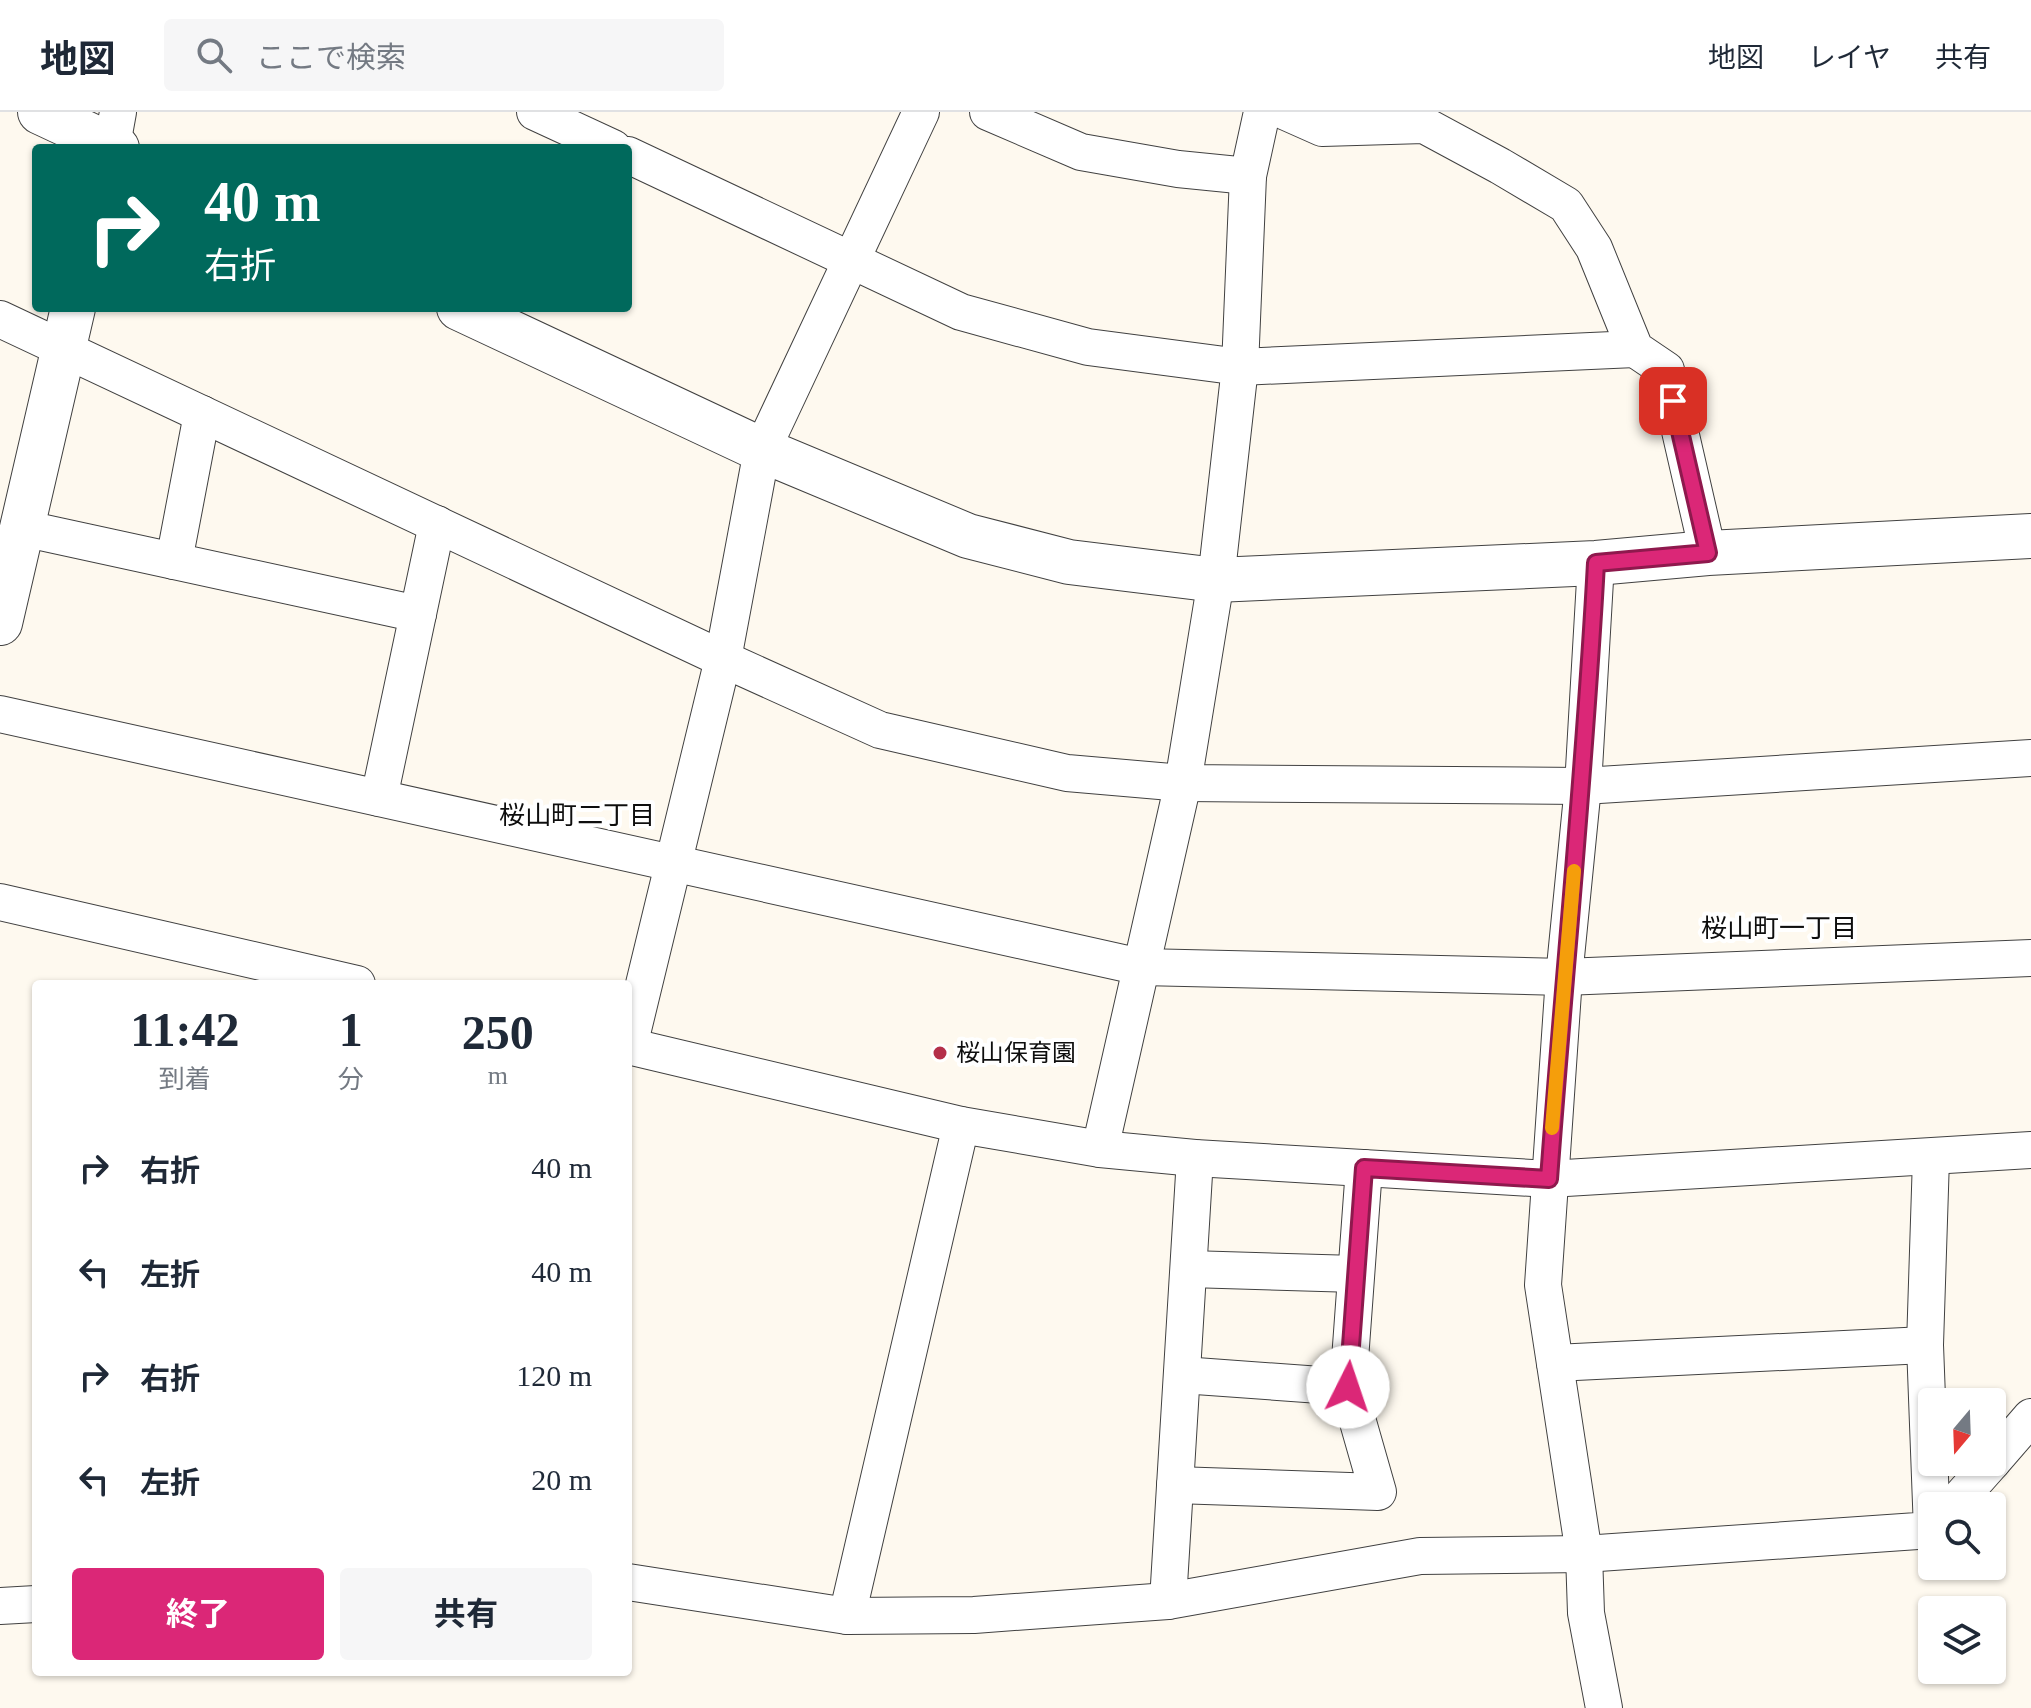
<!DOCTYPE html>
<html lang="ja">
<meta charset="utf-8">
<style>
body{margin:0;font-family:"Times New Roman","Noto Sans JP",serif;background:#f6f6f7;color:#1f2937;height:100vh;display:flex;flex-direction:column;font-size:30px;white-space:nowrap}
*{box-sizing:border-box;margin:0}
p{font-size:26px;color:#747a83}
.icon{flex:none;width:44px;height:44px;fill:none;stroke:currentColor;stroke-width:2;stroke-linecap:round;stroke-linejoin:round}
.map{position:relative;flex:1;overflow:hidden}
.drawer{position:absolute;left:32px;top:868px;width:600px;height:696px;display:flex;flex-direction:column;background:#fff;border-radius:8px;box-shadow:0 2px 6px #0004}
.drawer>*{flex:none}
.hud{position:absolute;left:32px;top:32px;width:600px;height:168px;border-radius:8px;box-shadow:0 2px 6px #0004;background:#00695c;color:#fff;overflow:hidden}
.needle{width:52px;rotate:199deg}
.controls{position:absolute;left:1918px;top:1276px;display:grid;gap:16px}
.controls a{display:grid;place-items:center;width:88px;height:88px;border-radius:8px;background:#fff;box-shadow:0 2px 6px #0004;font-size:40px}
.pin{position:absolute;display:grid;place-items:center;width:68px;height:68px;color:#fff;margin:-34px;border-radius:16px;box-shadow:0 4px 12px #0006}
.me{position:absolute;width:88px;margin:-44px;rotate:4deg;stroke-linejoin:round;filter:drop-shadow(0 0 6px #0008)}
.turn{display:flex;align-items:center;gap:28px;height:168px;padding:0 40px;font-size:36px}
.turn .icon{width:104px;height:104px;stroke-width:2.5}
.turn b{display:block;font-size:56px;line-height:68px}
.eta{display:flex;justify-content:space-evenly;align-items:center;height:136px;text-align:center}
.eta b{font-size:48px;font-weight:700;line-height:56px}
.action{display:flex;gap:16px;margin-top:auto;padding:16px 40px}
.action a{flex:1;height:92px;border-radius:8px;background:#db2777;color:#fff;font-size:32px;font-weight:700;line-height:92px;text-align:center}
.action a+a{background:#f6f6f7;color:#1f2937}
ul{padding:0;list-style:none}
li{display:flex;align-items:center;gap:24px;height:104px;padding:0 40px}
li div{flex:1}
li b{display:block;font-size:30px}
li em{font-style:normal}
header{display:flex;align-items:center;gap:48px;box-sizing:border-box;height:112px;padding:0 40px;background:#fff;border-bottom:2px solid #e0e1e3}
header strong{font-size:38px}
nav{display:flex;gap:44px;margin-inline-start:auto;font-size:28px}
.search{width:560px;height:72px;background:#f6f6f7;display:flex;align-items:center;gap:20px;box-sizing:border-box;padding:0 28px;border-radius:8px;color:#747a83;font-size:30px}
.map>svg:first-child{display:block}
</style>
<header>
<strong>地図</strong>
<div class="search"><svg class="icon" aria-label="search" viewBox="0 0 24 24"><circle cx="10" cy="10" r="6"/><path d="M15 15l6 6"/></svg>ここで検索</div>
<nav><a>地図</a><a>レイヤ</a><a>共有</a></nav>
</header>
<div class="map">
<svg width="2031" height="1596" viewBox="0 0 2031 1596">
<rect width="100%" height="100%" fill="#fef9ef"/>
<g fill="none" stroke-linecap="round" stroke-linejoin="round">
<g stroke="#414141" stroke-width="38">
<g id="minor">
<path d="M535 0 613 36"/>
<path d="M988 0 1081 40 1178 57 1248 64 1262 0"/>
<path d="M1286 0 1322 16 1424 13 1500 54 1566 93 1594 136 1635 237 1666 258 1708 441"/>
<path d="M112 33 118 0"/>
<path d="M628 43 961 200 1088 235 1240 255 1635 237"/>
<path d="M0 207 723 547 880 618 1067 661 1183 671 1583 674 2031 646"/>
<path d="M22 416 418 502"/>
<path d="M174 449 202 302"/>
<path d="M1596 451 1583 674 1564 865 1543 1173 1584 1442 1586 1501 1604 1596"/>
<path d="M0 602 1141 855 1564 865 2031 846"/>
<path d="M379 686 437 412"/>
<path d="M0 790 357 872"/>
<path d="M628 934 961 1013 1100 1037 1195 1046 1549 1067 2031 1038"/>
<path d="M629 934 723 547 762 338 921 0"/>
<path d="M1100 1037 1183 671 1216 468 1240 255 1248 64"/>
<path d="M1189 1157 1356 1162"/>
<path d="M1555 1251 1925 1233"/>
<path d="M1182 1263 1348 1275"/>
<path d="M1992 1350 2031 1305"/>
<path d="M1175 1373 1378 1380 1348 1275 1364 1056"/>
<path d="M1953 1394 1992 1350"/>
<path d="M628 1470 847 1504 974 1503 1168 1489 1420 1444 1584 1442 1932 1418 1925 1233 1931 1046"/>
<path d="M1168 1489 1195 1046"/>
<path d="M0 1494 36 1492"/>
<path d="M847 1504 961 1013"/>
</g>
</g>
<g stroke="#414141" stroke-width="46">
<g id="tertiary">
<path d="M40 0 117 36"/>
<path d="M459 196 762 338 968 424 1069 450 1216 468 1596 451 1708 441 2031 424"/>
<path d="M0 511 73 196"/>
</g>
</g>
<use href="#minor" stroke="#fff" stroke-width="36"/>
<use href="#tertiary" stroke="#fff" stroke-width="44"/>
</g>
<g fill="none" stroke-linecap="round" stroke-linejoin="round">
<g stroke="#8e194d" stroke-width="20">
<path id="route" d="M1348 1275 1364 1056 1549 1067C1564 862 1585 657 1596 451L1708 441 1673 289"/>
</g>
<use href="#route" stroke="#db2777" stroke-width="14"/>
<path stroke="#f59e0b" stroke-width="14" d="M1552 1016 1574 759"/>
</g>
<circle fill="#b42f49" stroke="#fff" stroke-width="3" cx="940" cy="941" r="8"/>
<g text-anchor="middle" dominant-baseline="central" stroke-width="8" stroke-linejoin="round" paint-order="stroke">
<g font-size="24" fill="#0e0e0e" stroke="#fff" text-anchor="start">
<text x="956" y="941">桜山保育園</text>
</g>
<g font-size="26" fill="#0e0e0e" stroke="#fff">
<text x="577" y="703">桜山町二丁目</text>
<text x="1779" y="816">桜山町一丁目</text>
</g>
</g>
</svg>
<div class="controls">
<a><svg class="needle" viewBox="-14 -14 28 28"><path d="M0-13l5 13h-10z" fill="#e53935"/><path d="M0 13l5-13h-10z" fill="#747a83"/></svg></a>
<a><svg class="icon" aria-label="search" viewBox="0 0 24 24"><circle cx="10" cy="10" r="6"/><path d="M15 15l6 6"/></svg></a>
<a><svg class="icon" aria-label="layers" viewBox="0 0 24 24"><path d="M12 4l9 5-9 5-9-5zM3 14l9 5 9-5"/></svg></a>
</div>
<div class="pin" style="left:1673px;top:289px;background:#d93025"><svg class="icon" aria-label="arrive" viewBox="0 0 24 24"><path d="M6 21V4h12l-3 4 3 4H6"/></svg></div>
<svg class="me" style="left:1348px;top:1275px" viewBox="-20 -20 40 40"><circle r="19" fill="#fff"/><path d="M0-13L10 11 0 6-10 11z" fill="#db2777"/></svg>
<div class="hud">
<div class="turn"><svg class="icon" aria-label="right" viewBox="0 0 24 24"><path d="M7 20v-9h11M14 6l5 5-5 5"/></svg><div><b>40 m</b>右折</div></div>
</div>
<section class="drawer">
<div class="eta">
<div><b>11:42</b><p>到着</p></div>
<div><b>1</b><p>分</p></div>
<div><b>250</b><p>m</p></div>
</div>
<ul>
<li><svg class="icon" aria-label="right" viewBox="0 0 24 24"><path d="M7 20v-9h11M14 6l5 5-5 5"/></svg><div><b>右折</b></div><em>40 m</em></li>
<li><svg class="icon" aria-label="left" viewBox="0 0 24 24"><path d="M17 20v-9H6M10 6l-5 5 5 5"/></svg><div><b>左折</b></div><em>40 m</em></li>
<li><svg class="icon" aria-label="right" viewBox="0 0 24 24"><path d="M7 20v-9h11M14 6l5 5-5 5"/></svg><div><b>右折</b></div><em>120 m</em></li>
<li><svg class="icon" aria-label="left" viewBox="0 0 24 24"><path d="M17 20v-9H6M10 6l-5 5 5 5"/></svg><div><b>左折</b></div><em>20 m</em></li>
</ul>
<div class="action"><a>終了</a><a>共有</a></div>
</section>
</div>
